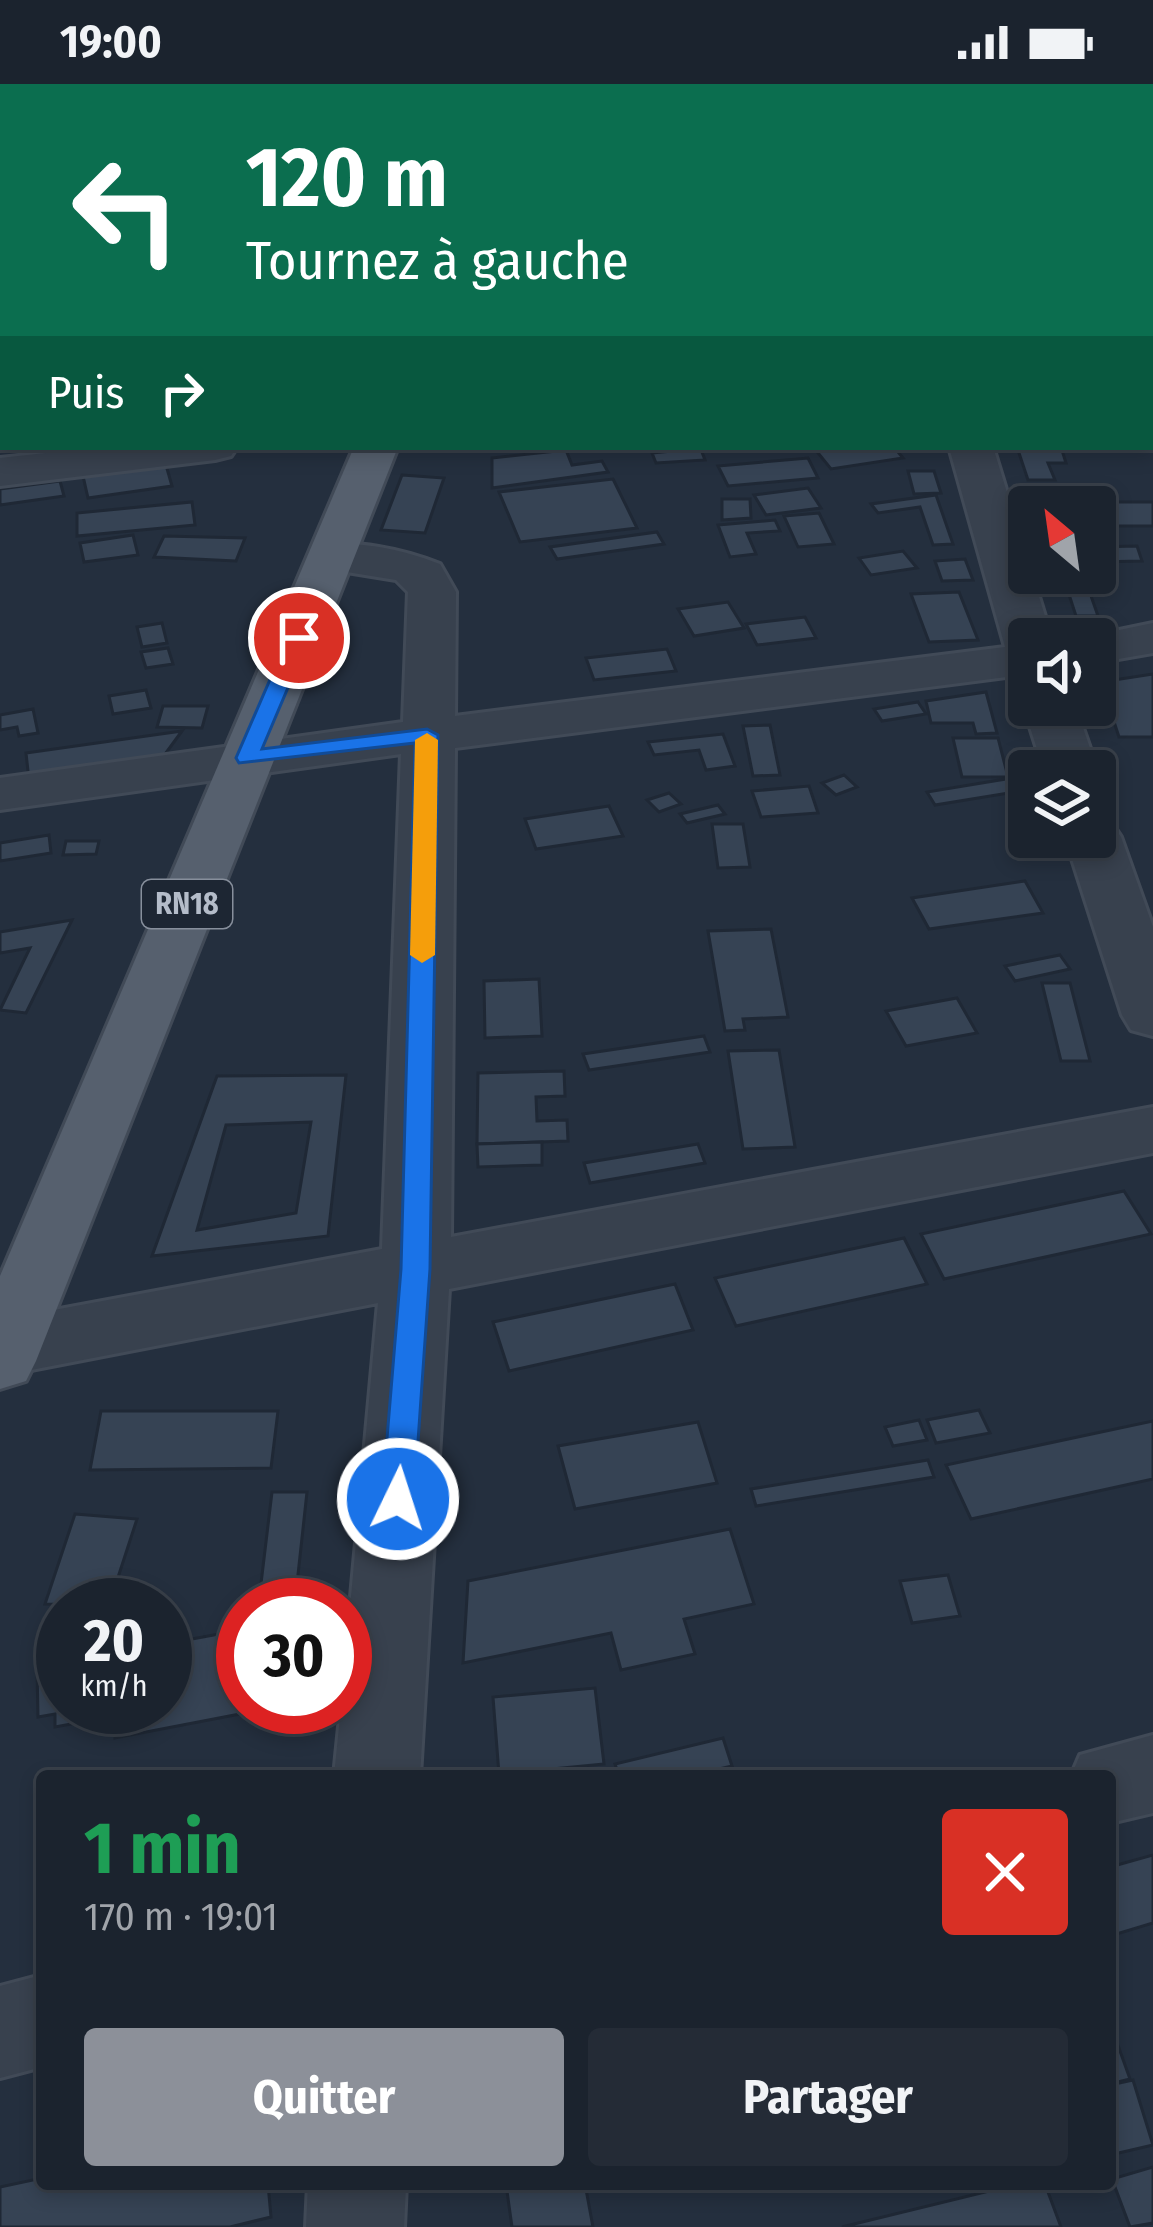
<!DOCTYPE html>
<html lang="fr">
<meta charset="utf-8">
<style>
body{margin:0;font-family:"Fira Sans Condensed",sans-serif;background:#242b36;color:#f1f3f6;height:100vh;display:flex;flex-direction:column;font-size:45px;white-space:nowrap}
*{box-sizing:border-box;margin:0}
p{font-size:39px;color:#a0a4aa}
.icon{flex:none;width:66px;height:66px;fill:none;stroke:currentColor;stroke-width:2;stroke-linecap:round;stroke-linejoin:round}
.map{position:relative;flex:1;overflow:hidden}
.side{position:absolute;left:36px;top:1686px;width:1080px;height:420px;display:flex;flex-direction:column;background:#1b232e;border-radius:12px;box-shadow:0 6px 18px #0003,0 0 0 3px #39404a}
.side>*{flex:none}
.guide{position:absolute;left:0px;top:0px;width:1155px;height:366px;box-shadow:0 6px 18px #0003,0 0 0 3px #39404a;background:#0b6e4f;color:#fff;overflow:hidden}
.needle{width:78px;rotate:331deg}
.fabs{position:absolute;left:1008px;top:402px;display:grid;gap:24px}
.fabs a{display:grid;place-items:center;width:108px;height:108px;border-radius:12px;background:#1b232e;box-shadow:0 6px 18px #0003,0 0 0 3px #39404a;font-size:60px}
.speed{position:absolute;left:36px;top:1494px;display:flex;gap:24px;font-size:60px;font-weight:700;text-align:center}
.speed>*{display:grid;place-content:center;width:156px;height:156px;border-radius:50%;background:#1b232e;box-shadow:0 6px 18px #0003,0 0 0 3px #39404a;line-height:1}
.speed small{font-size:30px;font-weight:400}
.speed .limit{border:18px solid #d22;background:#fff;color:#111}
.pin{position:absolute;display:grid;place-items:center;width:102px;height:102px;color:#fff;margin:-51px;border:6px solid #fff;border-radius:50%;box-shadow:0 3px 12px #0007}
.me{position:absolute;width:132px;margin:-66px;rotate:4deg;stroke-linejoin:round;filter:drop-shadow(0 0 9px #0008)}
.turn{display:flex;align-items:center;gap:42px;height:252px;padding:0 48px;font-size:54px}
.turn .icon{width:156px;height:156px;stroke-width:2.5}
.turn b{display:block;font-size:84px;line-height:102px}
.then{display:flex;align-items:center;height:114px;padding:0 48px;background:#0003;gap:24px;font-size:45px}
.round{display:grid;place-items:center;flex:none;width:126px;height:126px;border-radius:12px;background:#242b36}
.summary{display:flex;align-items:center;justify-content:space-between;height:204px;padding:0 48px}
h1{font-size:72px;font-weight:700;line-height:90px;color:#1e9e55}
.cta{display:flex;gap:24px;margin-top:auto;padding:24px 48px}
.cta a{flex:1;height:138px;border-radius:12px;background:#8c9099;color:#fff;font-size:48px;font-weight:700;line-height:138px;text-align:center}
.cta a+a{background:#242b36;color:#f1f3f6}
.status{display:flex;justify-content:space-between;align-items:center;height:84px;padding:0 60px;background:#1b232e;direction:ltr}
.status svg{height:33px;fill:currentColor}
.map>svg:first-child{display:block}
</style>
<div class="status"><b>19:00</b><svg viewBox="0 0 49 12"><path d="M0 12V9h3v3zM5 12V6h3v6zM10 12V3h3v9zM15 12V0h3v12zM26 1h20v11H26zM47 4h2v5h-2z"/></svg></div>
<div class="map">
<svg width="1153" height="2143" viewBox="0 0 1153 2143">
<rect width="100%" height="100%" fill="#242f3e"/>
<g fill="#364354" stroke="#1f2835" stroke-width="3" fill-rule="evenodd">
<path d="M355 0 344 3 234 1 242 0Z"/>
<path d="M672 363H700L705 376 656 379 652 369 673 367Z"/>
<path d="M894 363 903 374 831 385 814 364Z"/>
<path d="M1017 363H1061L1066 379H1048L1055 396H1028Z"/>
<path d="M566 366 572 381 602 377 608 388 492 404V374Z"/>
<path d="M808 374 818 394 728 402 718 382Z"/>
<path d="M166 381 172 402 88 414 83 392Z"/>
<path d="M908 387H934L941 409 914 410Z"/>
<path d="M402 391 444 394 425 449 381 446Z"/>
<path d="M613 395 637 444 520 458 499 408Z"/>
<path d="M60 397 64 412 0 421V405Z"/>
<path d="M808 404 821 424 766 431 754 411Z"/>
<path d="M936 411 953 460 933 461 920 423 878 429 871 420Z"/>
<path d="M722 415H750L751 434 722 436Z"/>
<path d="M192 418 195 441 77 452V429Z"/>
<path d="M1074 418H1153V442H1095V423H1075Z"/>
<path d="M819 429 834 460 798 463 784 432Z"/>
<path d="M775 436 780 447 747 449 756 470 730 473 718 441Z"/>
<path d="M657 448 664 460 557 475 550 463Z"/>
<path d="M133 451 138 471 84 478 80 459Z"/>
<path d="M164 452 245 454 236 477 154 473Z"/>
<path d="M1137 462 1142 477 1095 478V463Z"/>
<path d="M903 467 917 484 871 491 859 474Z"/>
<path d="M965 475 973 496 942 497 935 477Z"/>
<path d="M1062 489H1083L1098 532H1076Z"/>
<path d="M959 508 978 556 929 558 911 510Z"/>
<path d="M728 518 744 544 694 552 678 525Z"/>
<path d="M805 533 816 554 757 561 746 540Z"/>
<path d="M162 539 167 559 142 563 137 543Z"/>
<path d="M168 564 173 580 146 584 141 568Z"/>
<path d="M667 565 676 587 594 596 586 574Z"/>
<path d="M1153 590V653H1119L1101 598Z"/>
<path d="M146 606 151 624 113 630 109 612Z"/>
<path d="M986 608 997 649 976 650 973 639H931L926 617Z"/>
<path d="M918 618 926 630 882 637 874 625Z"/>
<path d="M163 622H208L202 644 157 643Z"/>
<path d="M33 625 38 649 19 652 17 643 0 646V631Z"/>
<path d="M770 641 780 691 753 692 743 642Z"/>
<path d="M182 647 160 677 29 696 26 669Z"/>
<path d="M723 650 735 682 706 686 699 666 654 671 648 658Z"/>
<path d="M953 654H998L1008 693H962Z"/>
<path d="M844 691 857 703 836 711 822 699Z"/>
<path d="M1006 695 1015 708 935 721 927 708Z"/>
<path d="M809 702 818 729 761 733 752 707Z"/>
<path d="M669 709 681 720 659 728 647 716Z"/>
<path d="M718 721 725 730 687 739 680 730Z"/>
<path d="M609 722 623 752 536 765 525 735Z"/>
<path d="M712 740H743L750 783 718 784Z"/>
<path d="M49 751 51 769 0 777V759Z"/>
<path d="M66 757H99L96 770 63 771Z"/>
<path d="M1025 797 1043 829 929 845 912 814Z"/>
<path d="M72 836 26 929 0 926 30 864 0 869V848Z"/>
<path d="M771 845 788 933 743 935 745 946 725 947 708 847Z"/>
<path d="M1060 871 1070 885 1015 897 1005 882Z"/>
<path d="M539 895 542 952 485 954 484 897Z"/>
<path d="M1042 899H1070L1090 977H1061Z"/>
<path d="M957 914 977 949 906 962 886 927Z"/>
<path d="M704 952 710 968 589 986 583 970Z"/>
<path d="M779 966 795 1063 743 1065 728 967Z"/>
<path d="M564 987 565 1012 536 1013 537 1037 567 1036 568 1057 477 1060 478 989Z"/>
<path d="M346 991 328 1152 152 1172 217 992ZM311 1038 296 1129 197 1146 226 1041Z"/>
<path d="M542 1058V1081L478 1083 477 1060Z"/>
<path d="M698 1060 705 1079 590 1099 584 1079Z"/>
<path d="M1124 1107 1151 1150 944 1195 921 1150Z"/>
<path d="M904 1154 927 1200 736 1242 715 1194Z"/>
<path d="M675 1200 693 1246 509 1287 493 1238Z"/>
<path d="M979 1326 990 1349 936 1359 927 1336Z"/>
<path d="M101 1327H278L271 1384 90 1386Z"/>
<path d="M919 1336 927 1356 893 1362 885 1343Z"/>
<path d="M1153 1337V1395L971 1435 946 1381Z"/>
<path d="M698 1338 717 1399 575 1425 558 1362Z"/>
<path d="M928 1376 934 1393 756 1422 751 1405Z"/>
<path d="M272 1408H307L296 1509 260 1508Z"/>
<path d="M75 1430 137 1435 109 1521 45 1520Z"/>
<path d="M730 1445 754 1520 684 1535 695 1570 621 1586 611 1549 463 1579 468 1497Z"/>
<path d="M948 1491 960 1532 912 1539 900 1497Z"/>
<path d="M235 1547 245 1629 115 1654 114 1632 55 1643V1630L38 1633 37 1583 63 1579V1623H165V1560Z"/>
<path d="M595 1604 604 1680 499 1690 493 1613Z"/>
<path d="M723 1654 732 1682 689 1692H619L615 1680Z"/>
<path d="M1153 1771V1839L1110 1852V1783Z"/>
<path d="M1110 1939 1130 1995 1110 2000Z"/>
<path d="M1133 1996 1153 2061 1110 2071V2001Z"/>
<path d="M1153 2083V2139L1130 2143 1112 2095Z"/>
<path d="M42 2094V2100H268L271 2133 230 2143H0V2103Z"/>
<path d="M506 2100H585L593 2143H512Z"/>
<path d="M1018 2100H1045L1061 2143H842Z"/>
</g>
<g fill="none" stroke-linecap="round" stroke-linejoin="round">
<g stroke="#414a57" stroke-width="6">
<g id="minor">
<path d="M392 0H426L428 3H394Z"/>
<path d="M472 0H539L470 3Z"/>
<path d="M839 0H873L874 3H840Z"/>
<path d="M0 35H3L0 56Z"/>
<rect x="1152" y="48" width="1" height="20"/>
<path d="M3 163V187L0 188V164Z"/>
<rect x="1152" y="236" width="1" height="24"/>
<path d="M100 363H237L231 372 215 376 0 402V374Z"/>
<path d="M949 363H993L1052 555H1029V590L455 664 451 1153 1153 1023V1069L449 1205 420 1692H334L341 1623H345V1578L378 1219 0 1292V1236L382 1165 401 670 0 726V694L403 638 408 508 396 496 316 483 309 473 316 463C353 454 405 466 440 480L456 508 455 632 1005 563Z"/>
<path d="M1153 539V569L1095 579V555H1076Z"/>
<path d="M1029 612V621H1075L1098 687 1095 692V687H1044L1023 621Z"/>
<path d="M1095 736 1113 741 1121 753 1153 843V952L1131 946 1122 931 1065 753H1095Z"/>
<path d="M1153 1651V1729L1110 1739V1692H1071L1080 1671Z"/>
<path d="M42 1891V1983L0 1994V1902Z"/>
<path d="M308 2100H406L404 2143H306Z"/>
</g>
</g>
<g stroke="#414a57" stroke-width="6">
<g id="primary">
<path d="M515 0H549L514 3Z"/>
<path d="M354 363H398L36 1277 26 1297 0 1305V1192Z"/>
</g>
</g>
<use href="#minor" fill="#38414e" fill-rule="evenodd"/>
<use href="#primary" fill="#56606e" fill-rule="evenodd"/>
</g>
<path fill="#1a73e8" stroke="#114b97" stroke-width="3" d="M299 547 309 554 262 665 427 645 438 651 430 1185 414 1415 409 1425 398 1429 387 1425 382 1415 401 1185 415 659 239 679 236 674 288 554Z"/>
<path fill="#f59e0b" d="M427 649 438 656 435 871 422 879 410 871 415 656Z"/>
<g text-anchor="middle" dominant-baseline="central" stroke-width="12" stroke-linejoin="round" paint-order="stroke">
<rect fill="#1d2633" stroke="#878f9c" stroke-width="3" x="142" y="796" width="90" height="48" rx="9"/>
<g font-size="30" font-weight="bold" fill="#b4bcc9">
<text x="187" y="820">RN18</text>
</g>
</g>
</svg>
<div class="fabs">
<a><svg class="needle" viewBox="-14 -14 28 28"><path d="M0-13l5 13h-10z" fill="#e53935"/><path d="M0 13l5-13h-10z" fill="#a0a4aa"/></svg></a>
<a><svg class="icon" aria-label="sound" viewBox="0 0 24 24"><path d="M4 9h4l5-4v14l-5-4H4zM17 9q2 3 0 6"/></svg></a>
<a><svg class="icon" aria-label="layers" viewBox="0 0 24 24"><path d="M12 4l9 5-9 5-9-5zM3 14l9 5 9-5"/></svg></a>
</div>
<div class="speed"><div>20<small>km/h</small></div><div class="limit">30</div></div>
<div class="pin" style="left:299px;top:554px;background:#d93025"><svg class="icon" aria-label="arrive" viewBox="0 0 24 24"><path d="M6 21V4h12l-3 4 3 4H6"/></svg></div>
<svg class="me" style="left:398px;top:1415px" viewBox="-20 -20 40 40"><circle r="17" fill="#1a73e8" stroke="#fff" stroke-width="3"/><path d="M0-11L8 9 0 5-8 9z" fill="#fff"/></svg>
<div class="guide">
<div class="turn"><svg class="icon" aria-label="left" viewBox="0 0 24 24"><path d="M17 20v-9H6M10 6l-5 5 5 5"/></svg><div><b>120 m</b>Tournez à gauche</div></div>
<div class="then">Puis<svg class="icon" aria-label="right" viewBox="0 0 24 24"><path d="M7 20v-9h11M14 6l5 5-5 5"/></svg></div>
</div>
<section class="side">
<div class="summary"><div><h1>1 min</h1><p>170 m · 19:01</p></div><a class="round" style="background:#d93025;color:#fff"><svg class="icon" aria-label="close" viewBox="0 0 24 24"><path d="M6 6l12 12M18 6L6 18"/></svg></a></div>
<div class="cta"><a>Quitter</a><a>Partager</a></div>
</section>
</div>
